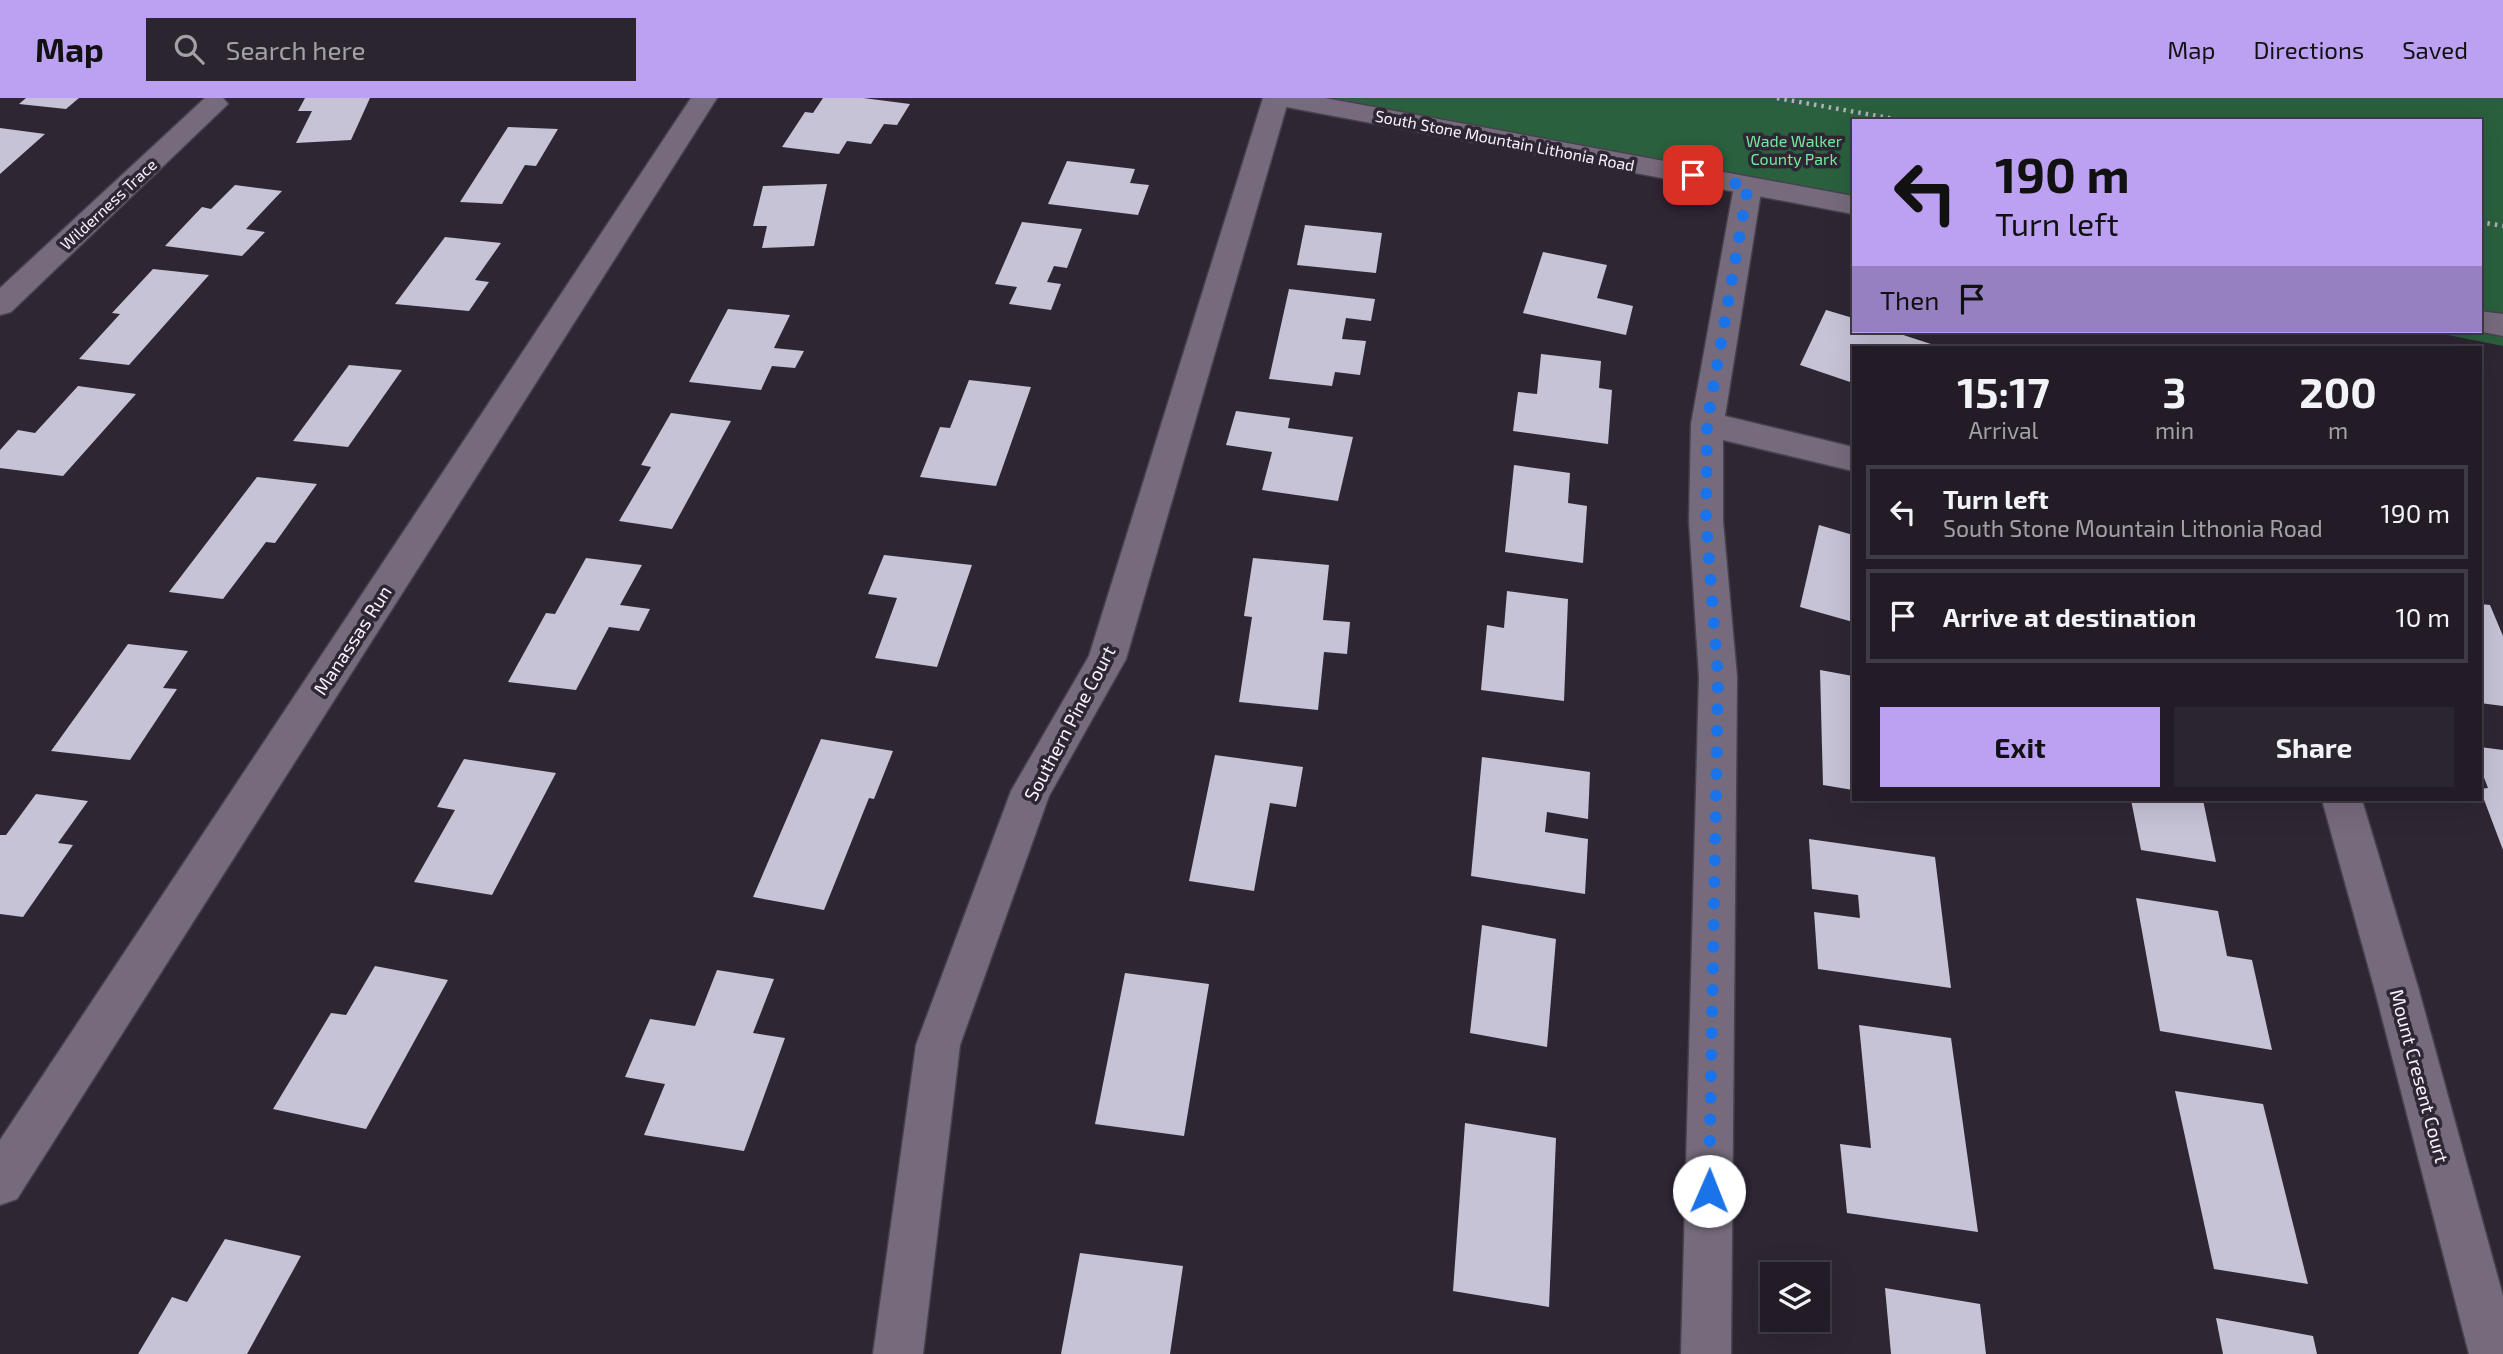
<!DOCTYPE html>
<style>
body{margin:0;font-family:"Exo 2",sans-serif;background:#2b252f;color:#f1f3f6;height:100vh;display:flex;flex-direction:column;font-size:26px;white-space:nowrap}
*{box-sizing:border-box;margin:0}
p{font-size:23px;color:#a3a1a7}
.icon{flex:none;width:38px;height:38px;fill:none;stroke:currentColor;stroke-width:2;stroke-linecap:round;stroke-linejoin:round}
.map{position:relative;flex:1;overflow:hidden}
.details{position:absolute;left:1852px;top:248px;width:630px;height:455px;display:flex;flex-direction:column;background:#231c27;border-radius:0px;box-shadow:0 7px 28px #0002,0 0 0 2px #403a44}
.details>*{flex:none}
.top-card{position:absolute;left:1852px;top:21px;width:630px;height:214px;border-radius:0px;box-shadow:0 7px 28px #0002,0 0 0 2px #403a44;background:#bca0f2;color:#111;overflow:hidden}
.fabs{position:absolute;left:1760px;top:1164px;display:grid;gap:14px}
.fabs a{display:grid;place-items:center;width:70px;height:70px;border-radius:0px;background:#231c27;box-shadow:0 7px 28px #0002,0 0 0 2px #403a44;font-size:35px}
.pin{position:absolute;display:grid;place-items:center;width:60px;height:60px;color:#fff;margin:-30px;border-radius:14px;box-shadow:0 4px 10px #0006}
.me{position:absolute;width:77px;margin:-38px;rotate:1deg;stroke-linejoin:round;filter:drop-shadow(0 0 5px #0008)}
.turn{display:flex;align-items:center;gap:24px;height:147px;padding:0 28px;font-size:32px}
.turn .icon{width:91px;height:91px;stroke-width:2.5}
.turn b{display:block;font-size:49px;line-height:60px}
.then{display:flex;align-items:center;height:66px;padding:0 28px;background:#0003;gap:14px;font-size:26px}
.eta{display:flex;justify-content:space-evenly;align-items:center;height:119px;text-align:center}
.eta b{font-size:42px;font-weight:700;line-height:49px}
.cta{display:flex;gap:14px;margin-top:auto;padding:14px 28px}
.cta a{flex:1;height:80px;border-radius:0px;background:#bca0f2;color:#111;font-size:28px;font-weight:700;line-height:80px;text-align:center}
.cta a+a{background:#2b252f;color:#f1f3f6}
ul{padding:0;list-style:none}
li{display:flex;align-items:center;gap:21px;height:94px;margin:0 14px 10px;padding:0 14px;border:4px solid #403a44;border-radius:0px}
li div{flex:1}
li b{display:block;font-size:26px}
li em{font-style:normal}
header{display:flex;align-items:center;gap:42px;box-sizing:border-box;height:98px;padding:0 35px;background:#bca0f2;color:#111}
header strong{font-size:33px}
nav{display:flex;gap:38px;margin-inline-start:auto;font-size:24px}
.search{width:490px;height:63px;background:#2b252f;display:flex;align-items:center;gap:18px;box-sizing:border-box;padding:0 24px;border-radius:0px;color:#a3a1a7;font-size:26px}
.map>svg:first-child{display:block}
</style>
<header>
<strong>Map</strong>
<div class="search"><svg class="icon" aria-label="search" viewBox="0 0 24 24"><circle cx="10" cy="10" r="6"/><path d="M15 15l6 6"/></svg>Search here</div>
<nav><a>Map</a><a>Directions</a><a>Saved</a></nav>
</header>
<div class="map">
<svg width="2503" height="1256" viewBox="0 0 2503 1256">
<rect width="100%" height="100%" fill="#2f2634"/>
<path fill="#2a603e" d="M1284 0H2503V248L2428 233H2480V23H1853V116Z"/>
<g fill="#c6c3d7">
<path d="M26 0H79L66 11 19 6Z"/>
<path d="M305 0H370L351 42 296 45 312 13H298Z"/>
<path d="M823 0H863L910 6 897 27 884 26 871 46 847 43 839 56 782 49 805 14 813 15Z"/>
<path d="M508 29 558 31 536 68 525 67 502 106 460 104Z"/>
<path d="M0 30 45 36 0 76Z"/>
<path d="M1067 63 1135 71 1130 85 1149 87 1138 117 1048 106Z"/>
<path d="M827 86 814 148 762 150 767 128H753L763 88Z"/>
<path d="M235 87 282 93 246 131 265 134 242 158 165 148 202 109 211 111Z"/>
<path d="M1022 124 1082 131 1067 170 1054 168 1047 184 1061 186 1051 212 1009 206 1017 189 995 186Z"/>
<path d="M1305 127 1382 135 1376 175 1297 167Z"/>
<path d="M445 139 501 145 475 182 489 184 469 213 395 206Z"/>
<path d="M1543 154 1607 167 1597 200 1633 208 1626 237 1523 215Z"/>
<path d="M153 171 209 177 129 267 79 261 120 216 112 215Z"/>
<path d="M1289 191 1375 201 1371 223 1346 220 1342 241 1366 243 1360 277 1335 274 1332 288 1269 281Z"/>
<path d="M728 211 790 217 774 250 804 253 795 270 772 268 761 292 689 284Z"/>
<path d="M1826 212 1853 220V233H1891L1934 247 1933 250H1853V285L1800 267Z"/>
<path d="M1541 256 1601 263 1599 290 1612 292 1608 346 1513 333 1518 294 1537 296Z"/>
<path d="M349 267 402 272 348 349 293 343Z"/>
<path d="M969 282 1031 289 996 388 920 379 940 329 950 330Z"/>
<path d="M78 288 136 296 63 378 0 370V352L18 332 35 335Z"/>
<path d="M1236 313 1290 320 1288 330 1353 339 1338 403 1262 392 1272 354 1226 347Z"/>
<path d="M671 315 731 323 672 431 619 423 651 369 641 367Z"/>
<path d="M1514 367 1570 375 1568 405 1587 408 1583 465 1505 454Z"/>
<path d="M257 379 317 386 275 445 266 444 223 501 169 494Z"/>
<path d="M1819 427 1853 437V524L1800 509Z"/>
<path d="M884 457 972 467 937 569 875 560 897 500 868 496Z"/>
<path d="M586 460 642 467 620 507 650 511 639 533 609 529 576 592 508 584 546 515 555 516Z"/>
<path d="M1253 460 1329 467 1323 522 1350 524 1347 556 1324 554 1318 612 1239 604 1252 519 1244 518Z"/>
<path d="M1507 493 1568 501 1564 603 1481 592 1487 527 1504 530Z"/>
<path d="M2480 506 2490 507 2503 538V608L2480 605Z"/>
<path d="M128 546 188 553 163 590 177 591 130 662 51 653Z"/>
<path d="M1820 572 1853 578V692L1823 687Z"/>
<path d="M821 641 893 653 874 701 869 700 824 812 753 799Z"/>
<path d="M2480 649 2503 652V752L2480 691 2488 690 2480 669Z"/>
<path d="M1215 657 1303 669 1296 709 1270 705 1254 793 1189 783Z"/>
<path d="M1482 659 1590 674 1588 721 1547 714 1545 734 1588 741 1585 796 1471 778Z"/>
<path d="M464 661 556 675 492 797 414 784 455 712 437 709Z"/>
<path d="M36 696 88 703 58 745 73 747 23 819 0 816V737H6Z"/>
<path d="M2131 702H2203L2216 764 2141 752Z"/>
<path d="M1809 741 1935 759 1951 890 1818 871 1814 814 1860 820 1858 797 1812 791Z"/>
<path d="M2136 800 2218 813 2227 858 2252 862 2272 952 2160 933Z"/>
<path d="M1482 827 1556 841 1547 949 1470 935Z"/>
<path d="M375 868 448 882 366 1031 273 1011 331 915 346 917Z"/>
<path d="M717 872 774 881 753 935 785 940 744 1053 644 1037 665 986 625 979 650 921 695 928Z"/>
<path d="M1125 875 1209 886 1184 1038 1095 1026Z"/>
<path d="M1859 927 1951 940 1978 1134 1847 1115 1840 1046 1871 1050Z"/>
<path d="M2175 993 2263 1006 2308 1186 2214 1171Z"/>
<path d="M1465 1025 1556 1040 1549 1209 1453 1193Z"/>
<path d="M225 1141 301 1158 247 1256H138L172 1199 187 1204Z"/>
<path d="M1080 1155 1183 1168 1170 1256H1061Z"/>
<path d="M1885 1190 1980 1206 1986 1256H1891Z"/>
<path d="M2216 1220 2313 1238 2317 1256H2223Z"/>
</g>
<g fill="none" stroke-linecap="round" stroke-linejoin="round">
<g stroke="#48414d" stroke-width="3">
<g id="minor">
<path d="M205 0H223L228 6 11 214 0 217V190Z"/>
<path d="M691 0H717L17 1101 0 1107V1042Z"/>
<path d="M1263 0H1289L1126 561 1049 698 960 947 923 1256H873L916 947 1011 693 1089 558Z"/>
<path d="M1748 79 1758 82 1762 88 1725 318 1853 349V373L1723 342V423L1737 579 1731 1256H1681L1699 579 1689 423 1691 326 1734 88 1738 82Z"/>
<path d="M2322 702H2362L2418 889 2503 1198V1256H2469L2374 889Z"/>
</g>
</g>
<g stroke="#48414d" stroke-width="3">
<g id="secondary">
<path d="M1268 0H1325L1853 98V116L1281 8 1271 6Z"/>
<path d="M2480 213 2503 216V238L2477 233H2480Z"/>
</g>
</g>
<use href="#minor" fill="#766b7c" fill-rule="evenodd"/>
<use href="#secondary" fill="#766b7c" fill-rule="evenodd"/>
<g stroke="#b5aeba" stroke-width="4.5" stroke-dasharray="2.5 5" stroke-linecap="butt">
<path d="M1777 0 1906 23"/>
<path d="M2480 124 2503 128"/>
</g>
</g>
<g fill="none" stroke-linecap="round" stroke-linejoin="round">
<path stroke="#1a73e8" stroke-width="12" stroke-dasharray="0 21.6" d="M1693 77 1748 88 1707 326 1706 423 1718 579 1709 1093"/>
</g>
<g text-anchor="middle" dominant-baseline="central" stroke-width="7" stroke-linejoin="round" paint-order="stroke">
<g font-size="16" fill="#f8f2fc" stroke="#2f2634">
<text transform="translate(1505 42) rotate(11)">South Stone Mountain Lithonia Road</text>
<text transform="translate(108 106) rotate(-43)">Wilderness Trace</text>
</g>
<g font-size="16" fill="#74e99e" stroke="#2f2634">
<text x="1794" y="42">Wade Walker<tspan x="1794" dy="18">County Park</tspan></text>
</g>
<g font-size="19" fill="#f8f2fc" stroke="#2f2634">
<text transform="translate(352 542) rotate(-57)">Manassas Run</text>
<text transform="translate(1069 625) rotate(-62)">Southern Pine Court</text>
<text transform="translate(2420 978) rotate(75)">Mount Cresent Court</text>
</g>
</g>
</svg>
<div class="fabs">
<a><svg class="icon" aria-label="layers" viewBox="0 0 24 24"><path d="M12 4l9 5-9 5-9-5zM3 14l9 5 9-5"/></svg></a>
</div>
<div class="pin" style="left:1693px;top:77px;background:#d93025"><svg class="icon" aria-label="arrive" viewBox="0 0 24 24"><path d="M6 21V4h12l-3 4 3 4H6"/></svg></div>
<svg class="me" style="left:1709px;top:1093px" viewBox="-20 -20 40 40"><circle r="19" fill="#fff"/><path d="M0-13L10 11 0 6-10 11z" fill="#1a73e8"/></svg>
<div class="top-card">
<div class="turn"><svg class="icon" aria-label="left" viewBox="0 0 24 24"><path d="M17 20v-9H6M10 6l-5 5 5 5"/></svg><div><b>190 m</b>Turn left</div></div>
<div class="then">Then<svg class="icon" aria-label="arrive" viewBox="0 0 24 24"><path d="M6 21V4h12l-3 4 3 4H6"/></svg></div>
</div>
<section class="details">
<div class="eta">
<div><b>15:17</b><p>Arrival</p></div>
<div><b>3</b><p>min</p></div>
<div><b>200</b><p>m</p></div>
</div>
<ul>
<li><svg class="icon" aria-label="left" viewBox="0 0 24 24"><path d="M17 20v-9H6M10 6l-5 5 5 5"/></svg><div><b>Turn left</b><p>South Stone Mountain Lithonia Road</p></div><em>190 m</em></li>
<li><svg class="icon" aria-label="arrive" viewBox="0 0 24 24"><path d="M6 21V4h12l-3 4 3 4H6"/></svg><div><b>Arrive at destination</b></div><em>10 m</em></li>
</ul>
<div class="cta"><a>Exit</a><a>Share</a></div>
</section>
</div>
